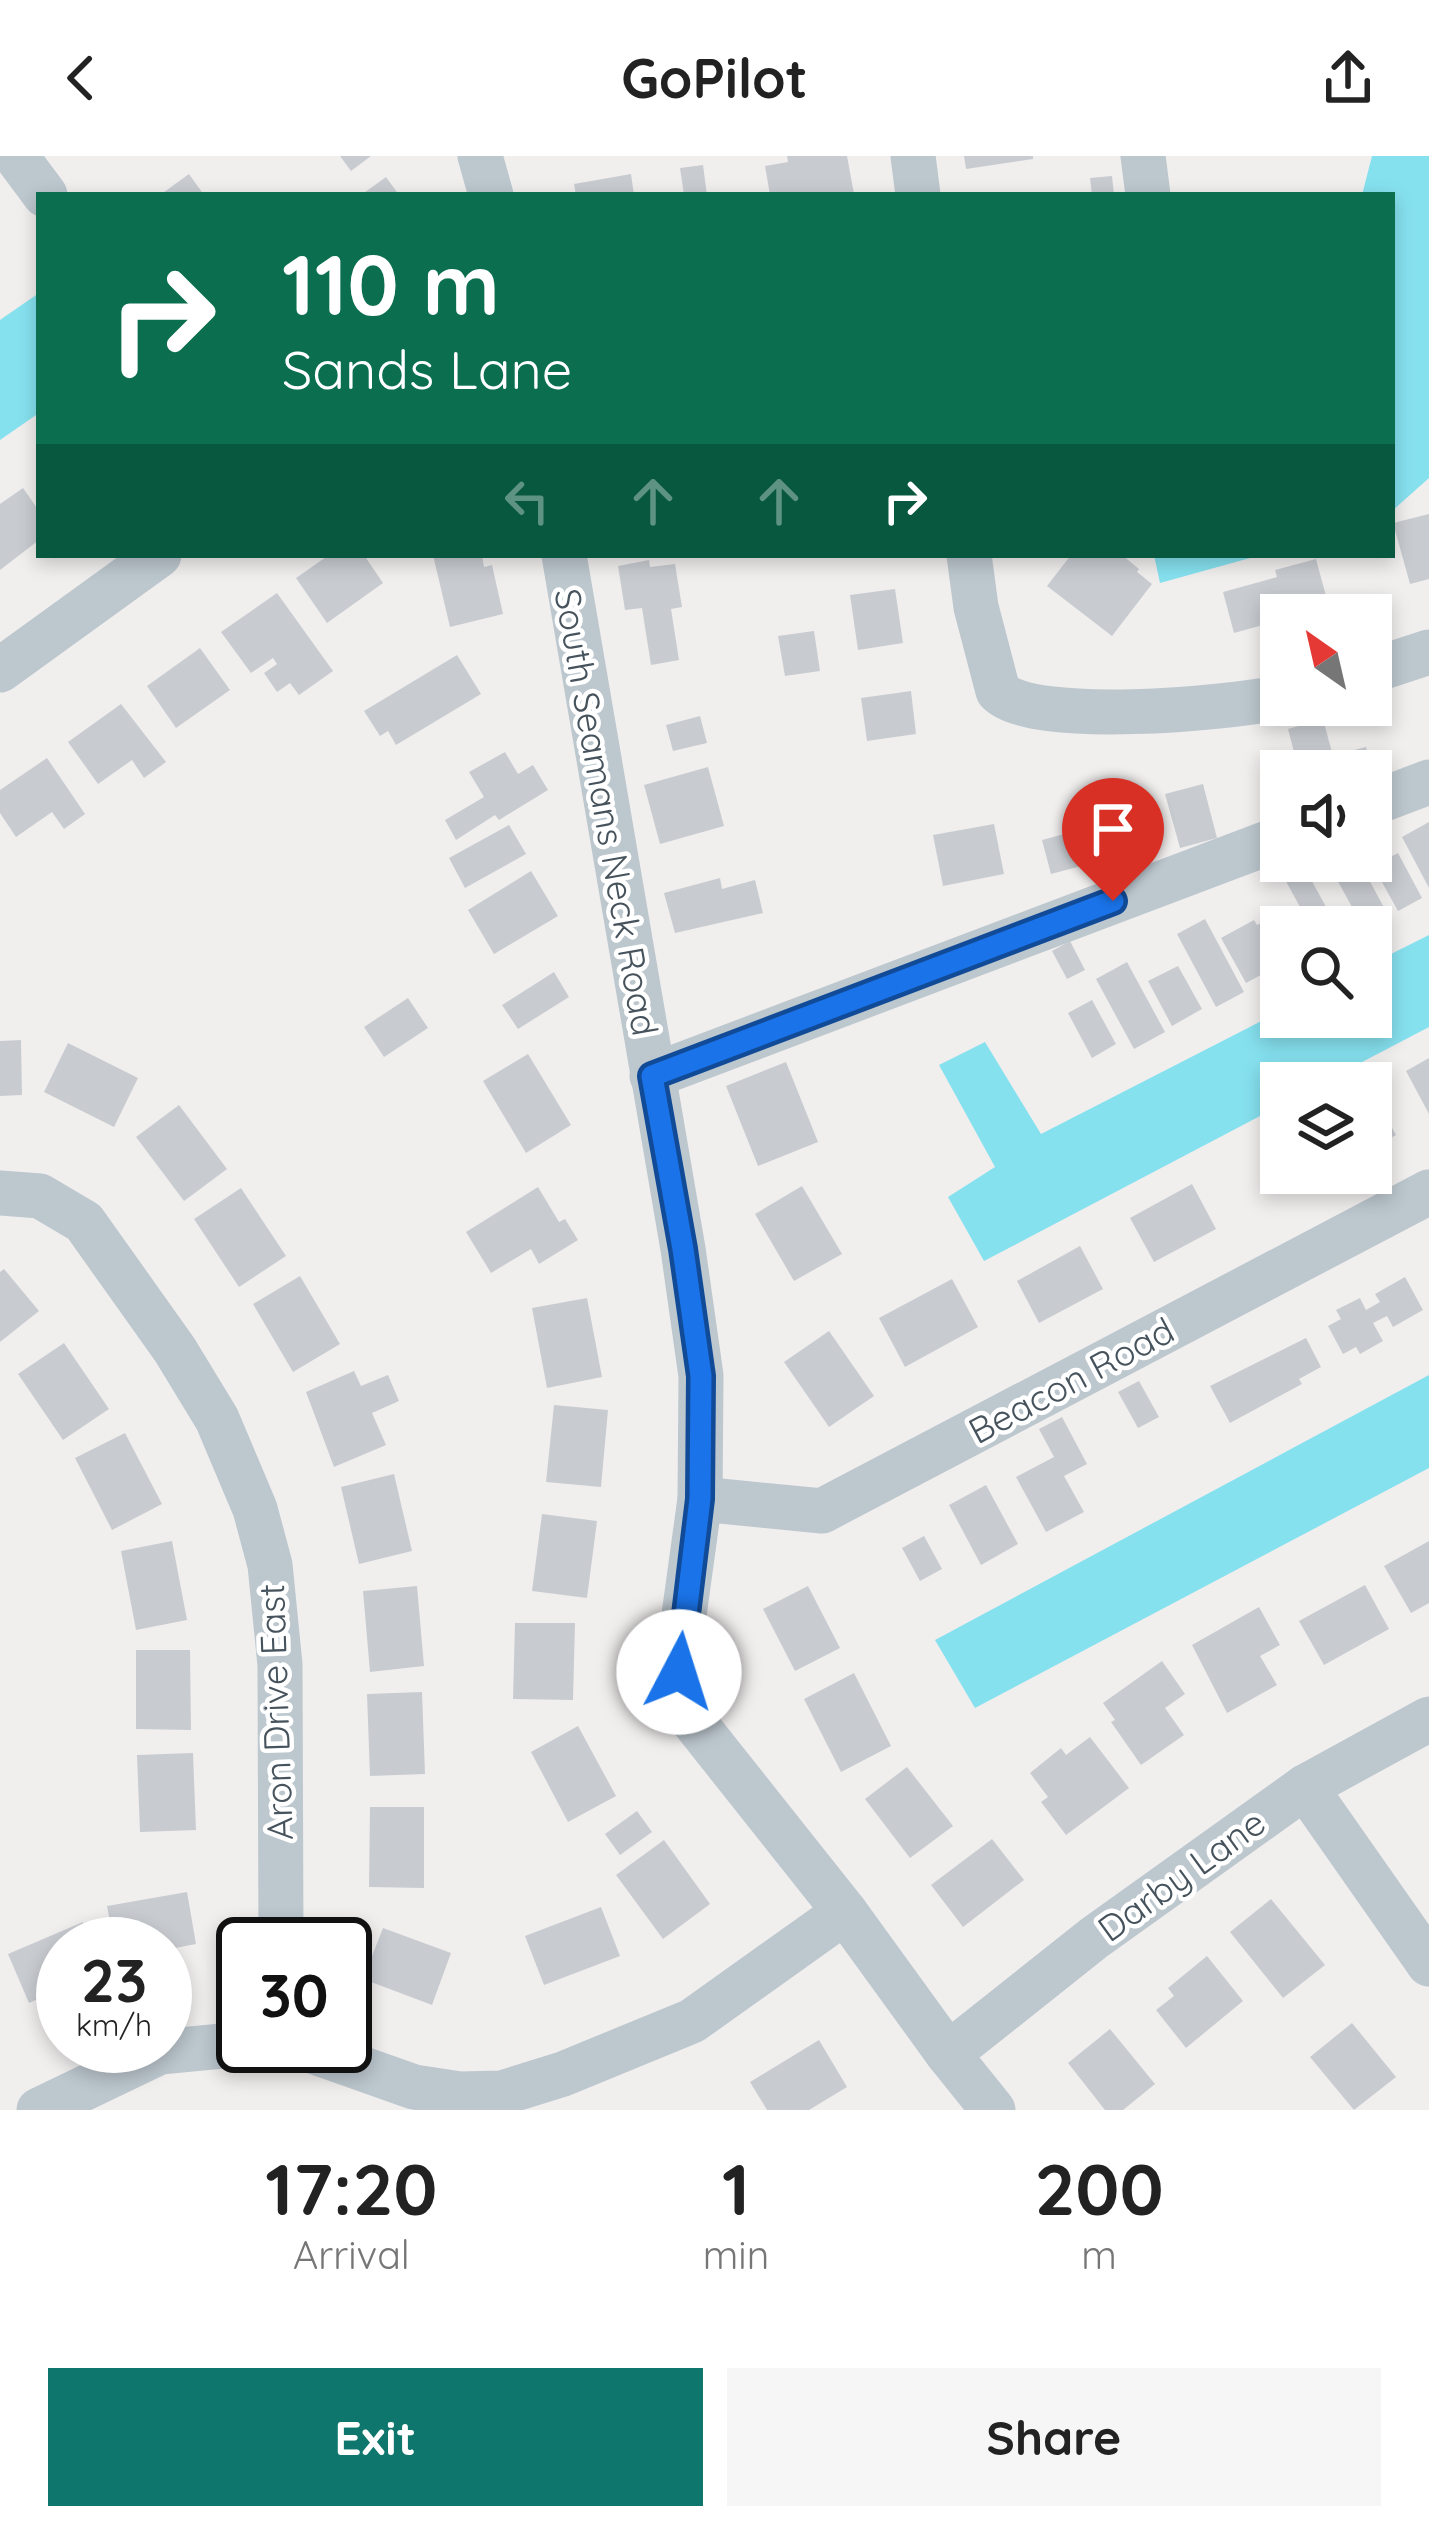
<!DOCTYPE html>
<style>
body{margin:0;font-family:Quicksand,sans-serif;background:#f6f6f6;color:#222;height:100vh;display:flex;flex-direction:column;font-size:45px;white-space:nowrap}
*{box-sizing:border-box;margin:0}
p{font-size:39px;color:#767676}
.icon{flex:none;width:66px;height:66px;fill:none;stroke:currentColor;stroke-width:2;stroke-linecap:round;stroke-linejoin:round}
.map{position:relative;height:1954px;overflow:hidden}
.side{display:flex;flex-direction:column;background:#fff;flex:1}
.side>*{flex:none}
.hud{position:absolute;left:36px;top:36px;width:1359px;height:366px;border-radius:0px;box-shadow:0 6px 18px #0003;background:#0b6e4f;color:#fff;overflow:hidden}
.needle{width:78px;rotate:326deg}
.fabs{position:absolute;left:1260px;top:438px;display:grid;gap:24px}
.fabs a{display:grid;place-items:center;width:132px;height:132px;border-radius:0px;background:#fff;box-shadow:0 6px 18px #0003;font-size:60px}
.speed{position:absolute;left:36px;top:1761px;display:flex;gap:24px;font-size:60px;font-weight:700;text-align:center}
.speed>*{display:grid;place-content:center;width:156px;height:156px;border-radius:50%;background:#fff;box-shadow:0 6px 18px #0003;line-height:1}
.speed small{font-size:30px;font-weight:400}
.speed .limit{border:6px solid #111;border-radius:18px;background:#fff;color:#111}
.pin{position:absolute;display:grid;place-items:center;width:102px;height:102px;color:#fff;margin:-123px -51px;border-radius:50% 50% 50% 0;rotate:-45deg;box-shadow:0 0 12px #0007}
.pin .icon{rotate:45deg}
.me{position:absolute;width:132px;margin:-66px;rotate:5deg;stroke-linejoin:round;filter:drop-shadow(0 0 9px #0008)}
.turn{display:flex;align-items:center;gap:42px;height:252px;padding:0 48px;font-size:54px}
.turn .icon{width:156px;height:156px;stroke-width:2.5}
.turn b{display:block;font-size:84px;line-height:102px}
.lanes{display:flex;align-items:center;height:114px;padding:0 48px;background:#0003;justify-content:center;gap:60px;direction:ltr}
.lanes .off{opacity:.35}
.eta{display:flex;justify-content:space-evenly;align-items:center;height:204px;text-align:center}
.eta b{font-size:72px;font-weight:700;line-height:84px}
.button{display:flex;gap:24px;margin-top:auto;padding:24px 48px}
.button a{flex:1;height:138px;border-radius:0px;background:#0f766e;color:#fff;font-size:48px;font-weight:700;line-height:138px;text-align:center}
.button a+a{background:#f6f6f6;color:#222}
header{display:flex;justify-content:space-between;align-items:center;height:156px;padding:0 48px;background:#fff;font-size:54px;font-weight:700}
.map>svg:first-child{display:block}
</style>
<header><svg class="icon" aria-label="back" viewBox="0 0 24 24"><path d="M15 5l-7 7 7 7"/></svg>GoPilot<svg class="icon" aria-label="share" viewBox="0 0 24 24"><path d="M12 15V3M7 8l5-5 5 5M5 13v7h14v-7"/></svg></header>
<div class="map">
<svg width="1429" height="1954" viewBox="0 0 1429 1954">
<rect width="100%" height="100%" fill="#f1eeee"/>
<g fill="#86e1ef">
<path d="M1372 0H1429V322L1392 355V39H1362Z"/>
<path d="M39 137V257L0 284V164Z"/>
<path d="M1154 399H1261L1160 427Z"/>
<path d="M1429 779V871L1322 927H1281V949L984 1105 948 1041 995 1011 939 909 985 886 1041 978 1281 855V861H1371V808Z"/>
<path d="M1429 1219V1312L975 1552 935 1484Z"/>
</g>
<g fill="#c8ccd1">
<path d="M340 0H371L351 15Z"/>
<path d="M787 0H847L854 38 770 39 765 10 788 6Z"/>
<path d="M964 0H1033V3L966 13Z"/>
<path d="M703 9 707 39H684L680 12Z"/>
<path d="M189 18 204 39H160Z"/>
<path d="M631 18 634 39H576L574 28Z"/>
<path d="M1112 20 1114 39H1092L1090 22Z"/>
<path d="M386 21 399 39H361Z"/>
<path d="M23 332 39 355V384L0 414V348Z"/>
<path d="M1429 358V423L1410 428 1393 367Z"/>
<path d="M329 399H364L383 427 327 467 296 422Z"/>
<path d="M433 399H482L484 411 492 409 503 458 450 471Z"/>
<path d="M1071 399H1122L1139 413 1137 416 1152 428 1112 480 1047 430Z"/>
<path d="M1316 403 1329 451 1299 459H1281V464L1234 477 1223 436 1277 421 1275 414Z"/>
<path d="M649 404 650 411 675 408 682 451 671 453 679 504 651 509 642 452 625 454 618 410Z"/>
<path d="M895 433 903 487 858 494 850 439Z"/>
<path d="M277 437 333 515 299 539 290 527 277 536 264 517 277 508 273 502 251 517 221 476Z"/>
<path d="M814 475 820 515 785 520 778 480Z"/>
<path d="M200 492 230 534 176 572 147 530Z"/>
<path d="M457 499 481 538 396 589 388 575 380 580 364 555Z"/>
<path d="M911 535 916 578 867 585 861 542Z"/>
<path d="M121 548 166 606 144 622 132 604 98 628 68 586Z"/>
<path d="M700 560 707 587 673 595 666 569Z"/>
<path d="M1323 563 1337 615H1299L1288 573Z"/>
<path d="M1366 591 1373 615H1344L1339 598Z"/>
<path d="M505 596 518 618 533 609 548 634 499 664 495 659 456 684 445 664 484 641 469 616Z"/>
<path d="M47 602 85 658 64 673 52 656 16 681 0 657V634Z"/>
<path d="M708 611 724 670 660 688 644 629Z"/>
<path d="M1203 628 1217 682 1180 692 1165 638Z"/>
<path d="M1429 666V732L1402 681Z"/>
<path d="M994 668 1004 718 943 730 933 679Z"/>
<path d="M509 669 526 698 465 732 449 702Z"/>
<path d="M1116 671 1128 712 1091 722 1080 681Z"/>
<path d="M1072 676 1081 710 1051 718 1042 684Z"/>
<path d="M1398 697 1422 742 1398 755 1373 710Z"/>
<path d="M1284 705H1301L1337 771H1311L1277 709Z"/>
<path d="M1340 705H1359L1389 761 1369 771H1363L1330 711Z"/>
<path d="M531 715 558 760 494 798 468 754Z"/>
<path d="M720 722 722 733 755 724 763 757 675 777 664 737Z"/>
<path d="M1286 753 1296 771H1281V808L1246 827 1221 782 1254 764 1257 769Z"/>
<path d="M1205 763 1244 836 1216 851 1177 778Z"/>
<path d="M1070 785 1085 814 1067 823 1052 795Z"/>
<path d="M1127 806 1165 876 1134 893 1096 823Z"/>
<path d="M1178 810 1202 853 1172 870 1148 825Z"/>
<path d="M554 816 569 841 518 873 502 849Z"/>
<path d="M408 842 428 872 384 901 364 871Z"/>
<path d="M1092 844 1116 888 1092 902 1068 857Z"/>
<path d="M21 884 22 939 0 940V885Z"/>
<path d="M68 887 138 922 114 971 44 936Z"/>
<path d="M528 898 571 969 526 997 483 925Z"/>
<path d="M1429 902V958L1406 915Z"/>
<path d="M786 906 818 986 758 1010 726 930Z"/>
<path d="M1371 934 1396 979 1371 993Z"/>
<path d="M179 949 227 1013 184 1045 136 981Z"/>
<path d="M1192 1028 1216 1073 1154 1106 1130 1062Z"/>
<path d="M802 1030 842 1098 794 1125 755 1058Z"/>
<path d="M538 1031 559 1066 565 1063 578 1084 539 1108 531 1093 491 1117 466 1076Z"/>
<path d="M241 1032 286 1100 239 1131 194 1063Z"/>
<path d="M1080 1090 1103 1133 1039 1167 1017 1125Z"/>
<path d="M4 1113 39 1155 0 1186V1116Z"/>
<path d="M300 1120 340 1188 293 1216 253 1148Z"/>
<path d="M1405 1121 1423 1154 1393 1171 1387 1160 1373 1167 1383 1185 1360 1198 1356 1191 1343 1198 1328 1170 1341 1163 1336 1154 1360 1142 1366 1154 1380 1146 1375 1138Z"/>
<path d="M952 1123 978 1171 905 1211 879 1162Z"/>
<path d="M587 1142 602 1221 547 1232 532 1152Z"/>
<path d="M829 1175 874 1240 829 1271 784 1206Z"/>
<path d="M1306 1182 1321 1211 1299 1223 1302 1228 1230 1267 1210 1230Z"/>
<path d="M64 1187 109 1253 63 1284 18 1218Z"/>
<path d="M354 1215 361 1230 388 1219 399 1245 372 1257 386 1289 334 1311 306 1236Z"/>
<path d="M1139 1225 1159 1261 1138 1272 1118 1236Z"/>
<path d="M554 1249 608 1254 601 1331 546 1326Z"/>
<path d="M1062 1261 1087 1308 1064 1320 1084 1356 1046 1376 1016 1321 1054 1301 1039 1273Z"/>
<path d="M125 1277 162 1348 112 1374 75 1302Z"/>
<path d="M394 1318 412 1395 359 1408 341 1331Z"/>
<path d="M986 1329 1018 1388 981 1409 949 1349Z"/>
<path d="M542 1358 597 1365 587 1442 532 1435Z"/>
<path d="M924 1380 942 1413 920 1425 902 1392Z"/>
<path d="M172 1385 187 1464 136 1474 121 1395Z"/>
<path d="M1429 1385V1447L1411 1457 1384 1410Z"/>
<path d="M1365 1429 1389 1473 1324 1509 1299 1465Z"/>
<path d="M417 1430 424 1510 370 1516 363 1435Z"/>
<path d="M808 1430 840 1492 795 1515 763 1453Z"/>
<path d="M1259 1451 1280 1489 1260 1500 1277 1529 1227 1557 1192 1489Z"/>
<path d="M515 1467H575L573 1544 513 1543Z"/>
<path d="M136 1494H190L191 1574 136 1573Z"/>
<path d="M1162 1505 1185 1538 1165 1552 1184 1579 1141 1609 1111 1566 1115 1564 1103 1547Z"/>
<path d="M854 1517 891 1590 841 1616 804 1543Z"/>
<path d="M422 1536 425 1618 370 1620 367 1538Z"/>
<path d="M578 1570 616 1640 568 1666 531 1596Z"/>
<path d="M1090 1581 1129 1632 1066 1679 1041 1646 1048 1641 1030 1617 1061 1592 1066 1599Z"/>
<path d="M193 1597 196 1674 140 1676 137 1599Z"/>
<path d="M907 1611 953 1670 910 1702 865 1643Z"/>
<path d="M370 1651H424V1732L369 1731Z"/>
<path d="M637 1655 652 1676 620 1699 605 1678Z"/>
<path d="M992 1683 1024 1724 963 1771 931 1729Z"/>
<path d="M664 1684 710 1748 663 1783 616 1719Z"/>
<path d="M187 1736 196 1788 165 1794V1788H114L107 1750Z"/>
<path d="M1271 1743 1325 1809 1283 1842 1230 1776Z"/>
<path d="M601 1751 620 1800 544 1829 525 1780Z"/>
<path d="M83 1766 92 1788H63V1832L29 1847 8 1798Z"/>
<path d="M383 1772 451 1797 432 1849 363 1823Z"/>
<path d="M1207 1800 1243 1845 1186 1892 1156 1854 1174 1840 1168 1832Z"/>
<path d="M1352 1867 1396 1921 1354 1954 1310 1901Z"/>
<path d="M1110 1873 1155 1928 1123 1954H1105L1068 1907Z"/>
<path d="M819 1884 847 1931 809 1954H767L750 1926Z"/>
</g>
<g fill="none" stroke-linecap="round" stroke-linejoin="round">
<g stroke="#bcc7ce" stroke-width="45">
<path d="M16 0 45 39"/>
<path d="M480 0 491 39"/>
<path d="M913 0 918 39"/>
<path d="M1143 0 1148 39"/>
<path d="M564 399 683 1093 701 1220 700 1343 684 1459 677 1527 687 1557 845 1756 948 1898 993 1954"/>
<path d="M969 399 976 451 998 535C1031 571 1231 552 1281 541"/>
<path d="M0 514 159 399"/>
<path d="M1371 515 1429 496"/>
<path d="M1371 648 1429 626"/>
<path d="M652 920 1281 682"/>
<path d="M0 1037 40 1040 84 1066 175 1194 217 1263 255 1353 270 1409 280 1509 281 1788"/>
<path d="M700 1343 822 1355 1429 1036"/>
<path d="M1305 1631 1429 1808"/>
<path d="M298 1890 414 1931 460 1938 502 1937 563 1918 692 1865 845 1756"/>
<path d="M948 1898 1094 1782 1305 1631 1429 1563"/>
<path d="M39 1954 160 1896 243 1888"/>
</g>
</g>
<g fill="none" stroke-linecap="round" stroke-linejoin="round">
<g stroke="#114b97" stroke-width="30">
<path id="route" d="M679 1516 700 1343 701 1220 683 1093 652 920 1113 745"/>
</g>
<use href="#route" stroke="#1a73e8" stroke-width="21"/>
</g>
<g text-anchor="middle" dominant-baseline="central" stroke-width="9" stroke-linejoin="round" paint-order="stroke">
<g font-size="36" fill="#46535c" stroke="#fff">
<text transform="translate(607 656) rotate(80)">South Seamans Neck Road</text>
<text transform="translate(1071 1224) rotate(-28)">Beacon Road</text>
<text transform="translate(275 1556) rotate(-92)">Aron Drive East</text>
<text transform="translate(1181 1719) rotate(-36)">Darby Lane</text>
</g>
</g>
</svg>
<div class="fabs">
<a><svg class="needle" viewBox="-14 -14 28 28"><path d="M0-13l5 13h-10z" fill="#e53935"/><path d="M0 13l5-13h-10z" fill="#767676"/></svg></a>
<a><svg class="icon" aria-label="sound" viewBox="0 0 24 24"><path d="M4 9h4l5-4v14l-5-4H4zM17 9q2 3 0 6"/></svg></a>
<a><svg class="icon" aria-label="search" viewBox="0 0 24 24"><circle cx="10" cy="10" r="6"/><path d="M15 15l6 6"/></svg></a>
<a><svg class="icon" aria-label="layers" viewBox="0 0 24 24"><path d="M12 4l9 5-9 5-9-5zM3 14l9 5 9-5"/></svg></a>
</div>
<div class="speed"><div>23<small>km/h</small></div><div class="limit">30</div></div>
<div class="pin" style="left:1113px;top:745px;background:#d93025"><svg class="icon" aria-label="arrive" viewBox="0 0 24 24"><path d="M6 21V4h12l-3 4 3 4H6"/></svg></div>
<svg class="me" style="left:679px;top:1516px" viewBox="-20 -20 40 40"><circle r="19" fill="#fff"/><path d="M0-13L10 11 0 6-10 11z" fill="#1a73e8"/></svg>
<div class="hud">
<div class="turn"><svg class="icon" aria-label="right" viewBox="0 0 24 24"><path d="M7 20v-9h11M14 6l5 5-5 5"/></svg><div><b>110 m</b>Sands Lane</div></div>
<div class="lanes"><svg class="icon off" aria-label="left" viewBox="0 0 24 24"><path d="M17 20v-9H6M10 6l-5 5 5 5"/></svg><svg class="icon off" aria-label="ahead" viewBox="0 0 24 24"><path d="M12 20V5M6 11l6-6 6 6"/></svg><svg class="icon off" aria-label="ahead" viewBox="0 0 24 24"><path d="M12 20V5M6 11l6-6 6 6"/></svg><svg class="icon" aria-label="right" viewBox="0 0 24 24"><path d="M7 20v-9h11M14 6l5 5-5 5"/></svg></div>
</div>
</div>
<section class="side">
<div class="eta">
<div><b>17:20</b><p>Arrival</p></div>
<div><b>1</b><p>min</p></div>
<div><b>200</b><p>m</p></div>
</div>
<div class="button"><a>Exit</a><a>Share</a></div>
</section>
